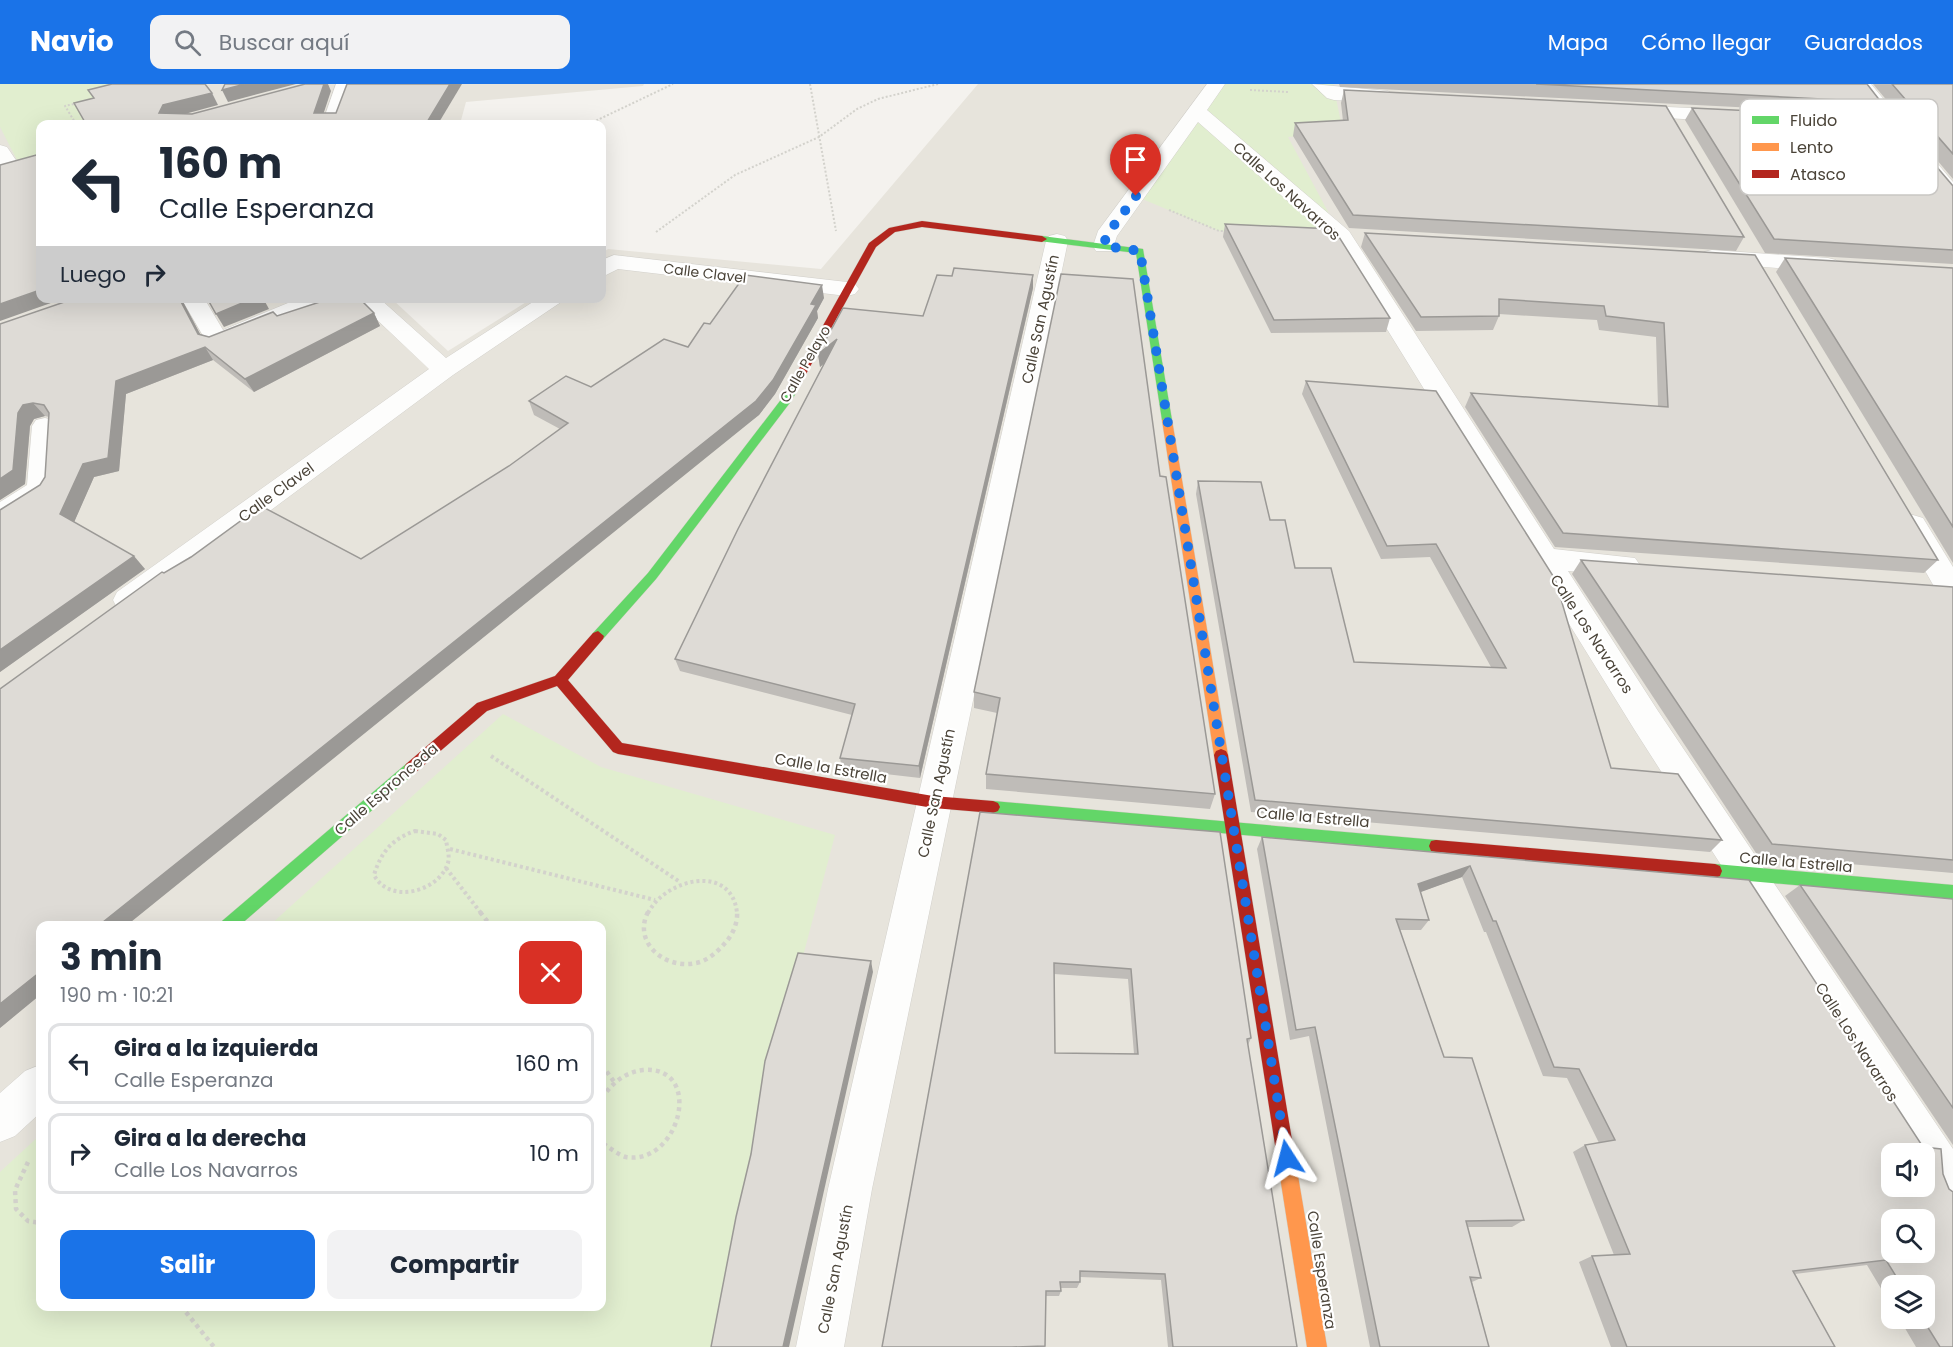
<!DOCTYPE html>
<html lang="es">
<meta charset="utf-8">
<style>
body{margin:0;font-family:Poppins,sans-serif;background:#f2f2f3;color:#1f2937;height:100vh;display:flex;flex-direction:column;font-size:22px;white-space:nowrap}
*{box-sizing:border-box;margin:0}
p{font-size:20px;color:#747a83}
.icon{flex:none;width:33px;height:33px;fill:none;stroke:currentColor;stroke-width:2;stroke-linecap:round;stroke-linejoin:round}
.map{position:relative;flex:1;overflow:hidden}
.side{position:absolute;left:36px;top:837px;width:570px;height:390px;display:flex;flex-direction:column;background:#fff;border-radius:12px;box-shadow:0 6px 24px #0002}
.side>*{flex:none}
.guide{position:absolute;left:36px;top:36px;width:570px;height:183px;border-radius:12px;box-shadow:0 6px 24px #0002;background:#fff;color:#1f2937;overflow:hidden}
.fabs{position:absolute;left:1881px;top:1059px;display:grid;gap:12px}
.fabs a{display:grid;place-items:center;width:54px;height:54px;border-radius:12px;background:#fff;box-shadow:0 6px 24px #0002;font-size:30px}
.pin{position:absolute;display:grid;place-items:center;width:51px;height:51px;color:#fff;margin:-62px -26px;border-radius:50% 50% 50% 0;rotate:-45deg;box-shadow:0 0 6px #0007}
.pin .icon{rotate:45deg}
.me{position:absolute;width:66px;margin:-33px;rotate:351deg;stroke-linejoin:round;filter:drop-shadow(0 0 4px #0008)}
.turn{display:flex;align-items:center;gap:21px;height:126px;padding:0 24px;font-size:27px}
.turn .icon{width:78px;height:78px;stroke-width:2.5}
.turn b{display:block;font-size:42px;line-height:51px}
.then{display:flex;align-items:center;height:57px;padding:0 24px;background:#0003;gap:12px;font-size:22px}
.round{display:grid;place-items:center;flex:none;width:63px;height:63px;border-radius:12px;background:#f2f2f3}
.headline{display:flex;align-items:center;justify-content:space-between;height:102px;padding:0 24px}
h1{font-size:36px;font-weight:700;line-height:45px}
.cta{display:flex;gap:12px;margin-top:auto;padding:12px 24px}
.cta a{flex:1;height:69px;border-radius:12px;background:#1a73e8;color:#fff;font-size:24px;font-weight:700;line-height:69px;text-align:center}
.cta a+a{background:#f2f2f3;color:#1f2937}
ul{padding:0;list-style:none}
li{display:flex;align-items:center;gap:18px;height:81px;margin:0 12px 9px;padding:0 12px;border:3px solid #e0e1e3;border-radius:12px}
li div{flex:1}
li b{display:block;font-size:22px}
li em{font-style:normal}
header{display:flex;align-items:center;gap:36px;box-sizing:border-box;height:84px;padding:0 30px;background:#1a73e8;color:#fff}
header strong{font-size:28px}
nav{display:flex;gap:33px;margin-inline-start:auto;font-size:21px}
.search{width:420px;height:54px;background:#f2f2f3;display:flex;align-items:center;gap:15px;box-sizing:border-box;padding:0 21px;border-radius:12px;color:#747a83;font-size:22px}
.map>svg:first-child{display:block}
</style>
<header>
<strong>Navio</strong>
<div class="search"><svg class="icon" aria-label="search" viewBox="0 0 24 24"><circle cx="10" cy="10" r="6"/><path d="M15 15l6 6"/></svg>Buscar aquí</div>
<nav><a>Mapa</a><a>Cómo llegar</a><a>Guardados</a></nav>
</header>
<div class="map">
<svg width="1953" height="1263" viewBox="0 0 1953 1263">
<rect width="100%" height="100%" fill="#f4f2ee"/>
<path fill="#e7e4dc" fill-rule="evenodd" d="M0 0H644L643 2 466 18 460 40H40V214L392 215 448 267 531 215 602 214V169L608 165 821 185 978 0H1953V1263H0ZM40 842H602V1222H40ZM1892 1070H1924V1102H1892ZM1892 1136H1924V1168H1892ZM1892 1202H1924V1234H1892Z"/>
<g fill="#e1eecf">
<path d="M0 0H167L87 40H40V70L17 76 0 43Z"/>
<path d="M1216 0H1333L1343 48 1288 53 1341 152 1219 147 1135 112Z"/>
<path d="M503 630 601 683 835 751 793 910 719 1263H0V1088L40 1051V1222H602V842L270 841Z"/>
</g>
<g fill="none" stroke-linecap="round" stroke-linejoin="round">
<g stroke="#d2d0cb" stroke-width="1">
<g id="street">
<path d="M336 0H354L340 40H322Z"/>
<path d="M1207 0H1225L1207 26 1349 147 1554 465 1635 474 1640 481 1635 488 1625 492 1568 487 1658 627 1953 1065V1126C1924 1114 1924 1098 1924 1070H1906L1634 645 1332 156 1198 38 1117 152 1112 167H1096L1093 162 1098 147Z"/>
<path d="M1312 0 1388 7 1397 13 1388 19 1334 16 1327 14Z"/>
<path d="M1852 0H1871L1953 98V117L1946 115Z"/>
<path d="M1625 21 1732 26 1742 32 1732 38 1618 31 1615 27 1618 23Z"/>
<path d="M0 61 7 63 22 85 19 89H5L0 82Z"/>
<path d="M1057 150 1065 152 1068 157 872 1105 844 1263H796L828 1105 1046 157 1049 152Z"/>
<path d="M1712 166 1828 174 1836 176 1839 181 1836 186 1828 188 1704 178 1701 173 1704 168Z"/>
<path d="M614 171 847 198 855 200 859 205 855 210 847 212 618 185 602 193V176Z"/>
<path d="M181 214H204L223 246 300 214H332L329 219 218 264 209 262Z"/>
<path d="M354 214H379L446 274 539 214H567L453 291 139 524 128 527 117 524 113 516 117 508 429 285Z"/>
<path d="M45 334 54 336 58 342 55 405 51 412 10 438 0 441V418L27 401 32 342 36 336Z"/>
<path d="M1913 431 1923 434 1953 483V515L1940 513 1899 441 1903 434Z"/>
<path d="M40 981V1029L15 1052 0 1058V1009L25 987Z"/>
</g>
</g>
<g stroke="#d3cfc5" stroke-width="1">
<g id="fast">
<path d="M1042 152 1143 165 1172 336 1171 338 1167 339 1162 336 1136 169 1039 157 1037 155Z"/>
<path d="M796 296 801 299 792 316 656 495 603 555H593L592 552 593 549 648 489 783 313 792 297Z"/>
<path d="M411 678 416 680 418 684 416 688 239 842H219L222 837 406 680Z"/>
<path d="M993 717 1436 756 1441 757 1443 762 1441 767 1436 768 993 729 988 727 986 723 988 719Z"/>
<path d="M1715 780 1953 801V815L1715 794 1710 792 1708 787 1710 782Z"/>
</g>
</g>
<g stroke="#d3cfc5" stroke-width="1">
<g id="slow">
<path d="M1167 333 1172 336 1228 671 1226 675H1216L1214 671 1162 336Z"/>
<path d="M1287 1071 1293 1074 1296 1080 1327 1263H1307L1278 1080 1281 1074Z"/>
</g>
</g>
<g stroke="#d3cfc5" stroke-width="1">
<g id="jam">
<path d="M922 137 1042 152 1047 155 1042 158 922 143 895 148 876 163 801 299 800 301H792L791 299 869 159 889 144Z"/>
<path d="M598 547 604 552 603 555 568 596 622 659 933 712 993 717 998 719 1000 723 998 727 993 729 933 724 618 670 613 668 557 602 487 627 416 688 411 690 406 688 404 684 406 680 477 619 555 592 593 549Z"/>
<path d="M1221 665 1226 667 1228 671 1296 1080 1293 1086 1287 1089 1281 1086 1278 1080 1214 671 1216 667Z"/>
<path d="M1436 756 1715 780 1720 782 1722 787 1720 792 1715 794 1436 768 1431 767 1429 762 1431 757Z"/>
</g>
</g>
<g stroke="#d3d2cc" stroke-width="2" stroke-dasharray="2 2" stroke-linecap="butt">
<path d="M810 0 836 147"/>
<path d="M1250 6 1288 8"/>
<path d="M76 40 65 22 78 19"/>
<path d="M589 40 673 0"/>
<path d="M1169 126 1219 147H1229"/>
<path d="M656 148 735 91 819 53 857 25 878 15 938 0"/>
</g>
<g stroke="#d3d2cc" stroke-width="4" stroke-dasharray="3 3" stroke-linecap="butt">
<path d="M491 672 680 798"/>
<path d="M415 747 438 750 446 756C447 763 450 772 448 779 438 809 389 820 374 791 381 768 392 755 415 747Z"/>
<path d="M450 765 655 816"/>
<path d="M446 784 481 829"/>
<path d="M648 829C666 794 732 779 737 829"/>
</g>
<g stroke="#d3d2cc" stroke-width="4.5" stroke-dasharray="4 4" stroke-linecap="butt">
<path d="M480 828 491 842"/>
<path d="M648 828C632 859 666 886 696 879 708 877 718 867 726 858 733 850 738 838 737 828"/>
<path d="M602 981 615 999"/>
<path d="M602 1014C611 1000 625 988 643 986 705 981 680 1082 626 1073 618 1071 609 1063 602 1059"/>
<path d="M28 1078 15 1106 16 1125 28 1137 40 1139"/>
<path d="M181 1222 214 1263"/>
</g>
<use href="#street" fill="#fdfdfc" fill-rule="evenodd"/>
<use href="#fast" fill="#63d668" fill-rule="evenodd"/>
<use href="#slow" fill="#ff974d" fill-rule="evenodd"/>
<use href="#jam" fill="#b3261e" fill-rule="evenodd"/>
</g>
<g fill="#bfbcb8" fill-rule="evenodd">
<path d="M1339 0H1867L1881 18 1873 30 1340 3Z"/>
<path d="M1873 0H1953V95Z"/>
<path d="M1344 6 1744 153 1736 167 1349 144 1293 52 1295 39 1343 37 1341 19Z"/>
<path d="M1692 24 1953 102V180L1765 169 1685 36Z"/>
<path d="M1225 140 1390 234 1386 248 1271 249 1223 153Z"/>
<path d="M1365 149 1755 171 1938 476 1924 489 1555 463 1465 323 1471 309 1658 323 1656 253 1599 246 1597 236 1499 230V232L1493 246 1416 247 1361 163Z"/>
<path d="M1785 174 1953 184V479L1776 188Z"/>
<path d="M1033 204 920 694 842 685 840 674 852 631 680 587 675 575 824 279 820 283 818 270 923 232Z"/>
<path d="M181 214 200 250 209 253 277 232 374 229 380 242 254 308 213 276 126 310 119 387 94 393 74 438 145 485 0 588V426L40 401 45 393 49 333 45 332 34 335 30 342 25 400 0 416V240Z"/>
<path d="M824 214 817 227 818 234 775 310 759 331 40 842V911L0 944V605L164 489 361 475 509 382 560 345 534 331 529 317 591 303 688 263 710 240Z"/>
<path d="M1306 297 1436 307 1611 684 1722 756 1710 768 1251 728 1196 410 1198 397 1270 436 1295 484 1354 578 1491 583 1430 473 1381 475 1302 310Z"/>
<path d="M1160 392 1215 710 1210 725 986 705V690L997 629 974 624V608Z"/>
<path d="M1581 476 1953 503V789L1758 772 1572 490Z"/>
<path d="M980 728 1251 954 1248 961 1297 1263H1168L1161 1196 1080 1193V1198L1077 1204H1060L1061 1207 1059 1212H1046L1045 1263H882ZM1054 890 1128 895 1134 970 1055 969Z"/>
<path d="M1262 753 1749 796 1953 1263H1916L1899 1234H1924V1202H1892V1223L1867 1181 1795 1190 1835 1263H1611L1579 1178 1592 1172 1614 1171 1573 1068 1585 1061 1599 1059 1567 994 1543 992 1486 848H1484L1462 793 1420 808 1429 836 1421 846H1400L1444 973 1524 1136 1512 1143H1468L1481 1194 1472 1198 1489 1263H1370L1309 952 1290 956 1257 765Z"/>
<path d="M1800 801 1953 815V1061L1785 812Z"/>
</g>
<g fill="#9b9996">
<path d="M245 0H296L228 18 222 6Z"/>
<path d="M324 0H328L331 7 320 40 314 29Z"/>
<path d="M450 0H462L438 40H426Z"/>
<path d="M212 9 218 21 170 34 159 29 163 21Z"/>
<path d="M1033 191V204L920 694 919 682Z"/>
<path d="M822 201 824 214 817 227 818 234 775 310 759 331 126 842H98L811 220Z"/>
<path d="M40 206V214H65L0 237V220Z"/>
<path d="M179 214H181L207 263 198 250Z"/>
<path d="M254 214H263L269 225 224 243 216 230Z"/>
<path d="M374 229 380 242 254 308 245 295Z"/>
<path d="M837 255 838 268 820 283 818 270Z"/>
<path d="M205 263 213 276 126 310 119 387 94 393 72 443 60 430 116 297Z"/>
<path d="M33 319 45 332 34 335 30 342 25 400 0 416V395L18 329 23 321Z"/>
<path d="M134 472 145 485 0 588V566Z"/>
<path d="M1470 782 1462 793 1410 812 1418 800Z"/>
<path d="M871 877 873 888 789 1263H783Z"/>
<path d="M40 888V911L0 944V920Z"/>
</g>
<g fill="#dedbd6" stroke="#9b9996" stroke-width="1.5" fill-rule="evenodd">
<path d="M112 0H205L212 9 163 21 159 29 192 30 305 0H324L314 29H336L347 0H450L426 40H86L74 19 94 14 88 6Z"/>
<path d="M225 0H245L222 6Z"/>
<path d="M1536 0H1867L1881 18Z"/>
<path d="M1892 0H1953V70Z"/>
<path d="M1344 6 1666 22 1744 153 1353 131 1295 39 1348 36Z"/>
<path d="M1692 24 1895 34 1953 102V166L1774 155Z"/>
<path d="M40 70V206L0 220V81Z"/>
<path d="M1225 140 1334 145 1390 234 1274 236Z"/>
<path d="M1365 149 1755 171 1938 476 1563 449 1471 309 1668 323 1664 239 1606 232 1604 222 1499 215V232L1421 233Z"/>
<path d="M1785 174 1953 184V443Z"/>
<path d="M954 184 1033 191 919 682 840 674 855 620 675 575 738 445 837 255 818 270 843 224 923 232 937 191 952 192Z"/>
<path d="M1061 190 1133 195 1160 392 1166 393 1215 710 986 690 1000 614 974 608Z"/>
<path d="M745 191 822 201 811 220 816 221 773 296 756 317 98 842H40V888L0 920V605L162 488 164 489 191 473 261 422 361 475 509 382 568 339 529 317 566 292 591 303 664 255 688 263 704 239 710 240Z"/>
<path d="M76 214H179L198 250 209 253 273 228 277 232 332 214H359L374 229 245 295 205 263 116 297 108 374 83 380 60 430 134 472 0 566V426L40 401 45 393 49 329 44 321 33 319 23 321 18 329 13 386 0 395V240Z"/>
<path d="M207 214H254L216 230Z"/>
<path d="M1306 297 1436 307 1555 495 1611 684 1678 690 1722 756 1255 716 1198 397 1261 398 1270 436H1285L1295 484H1331L1354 578 1506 584 1436 460 1387 462Z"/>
<path d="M1581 476 1953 503V776L1772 760Z"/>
<path d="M980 728 1220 748 1251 954 1247 955 1297 1263H1173L1165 1190 1080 1187V1198H1060L1061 1207H1046L1045 1262 1012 1263H882ZM1054 879 1131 885 1138 970 1055 969Z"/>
<path d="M1262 753 1749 796 1923 1063 1941 1065 1943 1090 1949 1105 1953 1108V1263H1940L1922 1234H1924V1202H1902L1886 1176 1793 1187 1835 1263H1627L1592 1172 1630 1170 1585 1061 1615 1056 1579 985 1554 983 1496 837H1493L1470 782 1418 800 1429 836 1396 835 1444 973 1472 974 1524 1136 1466 1137 1481 1194 1470 1193 1489 1263H1380L1315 943 1296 946ZM1892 1070H1924V1102H1892ZM1892 1136H1924V1168H1892Z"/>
<path d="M1800 801 1953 815V1024Z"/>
<path d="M798 869 871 877 783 1263H711L736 1133 751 1070 765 977Z"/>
</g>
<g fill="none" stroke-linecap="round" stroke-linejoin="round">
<path stroke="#1a73e8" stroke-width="10" stroke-dasharray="0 18" d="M1136 112 1106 152 1104 162 1140 167 1287 1074"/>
</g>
<g text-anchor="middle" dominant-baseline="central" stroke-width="4.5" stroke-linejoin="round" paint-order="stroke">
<g font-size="14" fill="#4b4439" stroke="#fff">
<text transform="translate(705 189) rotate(7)">Calle Clavel</text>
<text transform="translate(805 280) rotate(-60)">Calle Pelayo</text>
</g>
<g font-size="15" fill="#4b4439" stroke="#fff">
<text transform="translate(1287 107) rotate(42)">Calle Los Navarros</text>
<text transform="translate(1040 235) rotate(-78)">Calle San Agustín</text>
<text transform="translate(276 408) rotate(-36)">Calle Clavel</text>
<text transform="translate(1592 550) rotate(57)">Calle Los Navarros</text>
<text transform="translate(831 684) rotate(10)">Calle la Estrella</text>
<text transform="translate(386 705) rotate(-41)">Calle Espronceda</text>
<text transform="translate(936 709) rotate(-78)">Calle San Agustín</text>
<text transform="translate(1313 733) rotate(5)">Calle la Estrella</text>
<text transform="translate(1796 778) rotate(5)">Calle la Estrella</text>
<text transform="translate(1857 958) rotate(57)">Calle Los Navarros</text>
<text transform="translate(835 1185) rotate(-79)">Calle San Agustín</text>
<text transform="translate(1322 1186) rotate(81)">Calle Esperanza</text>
</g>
</g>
<rect x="1740" y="15" width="198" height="96" rx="9" fill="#fff" stroke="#c9c7c4" stroke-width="1.5"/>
<rect x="1752" y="32" width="27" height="8" fill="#63d668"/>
<rect x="1752" y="59" width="27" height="8" fill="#ff974d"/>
<rect x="1752" y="86" width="27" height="8" fill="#b3261e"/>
<g font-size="16" fill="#4b4439">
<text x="1790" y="42">Fluido</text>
<text x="1790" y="69">Lento</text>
<text x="1790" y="96">Atasco</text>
</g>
</svg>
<div class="fabs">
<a><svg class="icon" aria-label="sound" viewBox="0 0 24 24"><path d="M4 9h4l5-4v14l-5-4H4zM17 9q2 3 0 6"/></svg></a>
<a><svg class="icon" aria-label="search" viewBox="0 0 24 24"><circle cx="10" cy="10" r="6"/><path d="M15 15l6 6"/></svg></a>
<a><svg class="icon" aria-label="layers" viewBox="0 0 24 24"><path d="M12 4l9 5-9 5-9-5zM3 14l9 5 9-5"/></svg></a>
</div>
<div class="pin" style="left:1136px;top:112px;background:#d93025"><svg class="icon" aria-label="arrive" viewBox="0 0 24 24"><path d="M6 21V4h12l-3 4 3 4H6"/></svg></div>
<svg class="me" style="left:1287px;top:1074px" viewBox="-20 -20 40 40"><path d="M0-17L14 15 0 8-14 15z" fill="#1a73e8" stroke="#fff" stroke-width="4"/></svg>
<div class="guide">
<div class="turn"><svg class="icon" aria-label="left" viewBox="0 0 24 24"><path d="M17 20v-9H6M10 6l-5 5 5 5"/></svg><div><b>160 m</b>Calle Esperanza</div></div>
<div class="then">Luego<svg class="icon" aria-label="right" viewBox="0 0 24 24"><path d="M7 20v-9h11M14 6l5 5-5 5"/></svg></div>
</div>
<section class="side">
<div class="headline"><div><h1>3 min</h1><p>190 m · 10:21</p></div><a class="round" style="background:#d93025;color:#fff"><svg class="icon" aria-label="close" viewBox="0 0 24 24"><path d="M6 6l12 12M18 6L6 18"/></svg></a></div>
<ul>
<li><svg class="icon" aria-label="left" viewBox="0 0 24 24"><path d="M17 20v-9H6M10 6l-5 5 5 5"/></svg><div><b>Gira a la izquierda</b><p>Calle Esperanza</p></div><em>160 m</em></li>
<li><svg class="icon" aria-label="right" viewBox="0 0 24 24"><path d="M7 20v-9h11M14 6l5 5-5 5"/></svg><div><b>Gira a la derecha</b><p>Calle Los Navarros</p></div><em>10 m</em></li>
</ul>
<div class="cta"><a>Salir</a><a>Compartir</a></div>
</section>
</div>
